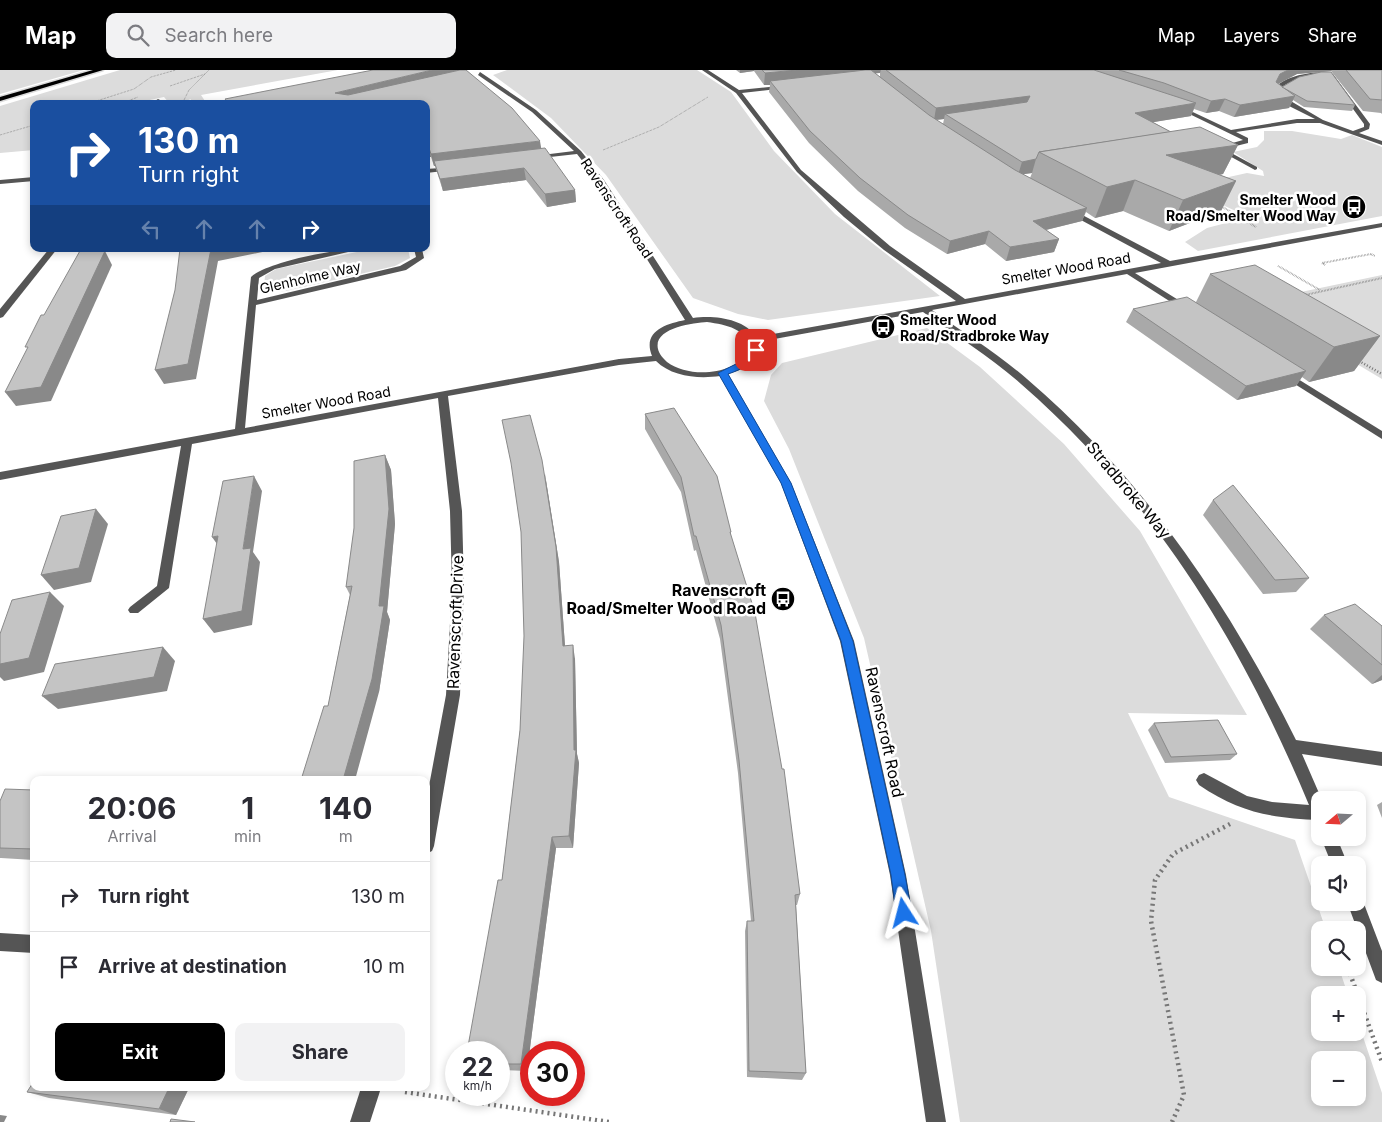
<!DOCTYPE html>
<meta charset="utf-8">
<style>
body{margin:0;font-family:Inter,sans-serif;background:#f2f2f3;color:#2b2b33;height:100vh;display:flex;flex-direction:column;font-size:19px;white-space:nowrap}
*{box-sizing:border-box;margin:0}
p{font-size:16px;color:#7c7c81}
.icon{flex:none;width:28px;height:28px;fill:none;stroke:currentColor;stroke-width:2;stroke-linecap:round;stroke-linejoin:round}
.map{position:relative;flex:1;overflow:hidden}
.details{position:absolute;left:30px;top:706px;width:400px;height:315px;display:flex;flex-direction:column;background:#fff;border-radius:10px;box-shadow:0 2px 8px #0003}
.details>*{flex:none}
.top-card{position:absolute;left:30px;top:30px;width:400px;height:152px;border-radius:10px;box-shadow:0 2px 8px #0003;background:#1a4fa0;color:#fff;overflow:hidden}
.needle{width:32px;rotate:251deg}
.tools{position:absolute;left:1311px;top:721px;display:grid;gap:10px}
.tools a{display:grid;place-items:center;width:55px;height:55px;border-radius:10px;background:#fff;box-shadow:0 2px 8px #0003;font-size:25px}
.speed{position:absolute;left:445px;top:971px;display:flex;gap:10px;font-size:25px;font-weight:700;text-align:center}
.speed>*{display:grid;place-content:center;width:65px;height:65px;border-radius:50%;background:#fff;box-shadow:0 2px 8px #0003;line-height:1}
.speed small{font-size:12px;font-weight:400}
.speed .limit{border:8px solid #d22;background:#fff;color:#111}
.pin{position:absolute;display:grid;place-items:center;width:42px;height:42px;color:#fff;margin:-21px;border-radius:10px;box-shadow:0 2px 8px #0006}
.me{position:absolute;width:55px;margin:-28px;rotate:351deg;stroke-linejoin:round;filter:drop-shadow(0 0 4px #0008)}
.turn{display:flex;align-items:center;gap:18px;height:105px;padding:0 25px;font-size:22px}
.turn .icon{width:65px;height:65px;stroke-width:2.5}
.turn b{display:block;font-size:35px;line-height:42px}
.lanes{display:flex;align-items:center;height:48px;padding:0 25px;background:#0003;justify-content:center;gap:25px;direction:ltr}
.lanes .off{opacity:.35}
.eta{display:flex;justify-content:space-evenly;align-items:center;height:85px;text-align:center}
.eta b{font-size:30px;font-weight:700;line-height:35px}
.cta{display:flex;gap:10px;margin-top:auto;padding:10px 25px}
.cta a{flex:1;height:58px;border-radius:10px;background:#000;color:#fff;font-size:20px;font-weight:700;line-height:58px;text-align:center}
.cta a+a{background:#f2f2f3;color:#2b2b33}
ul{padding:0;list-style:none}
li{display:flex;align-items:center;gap:15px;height:70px;padding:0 25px;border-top:1px solid #e1e1e2}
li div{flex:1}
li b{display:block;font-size:19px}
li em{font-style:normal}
header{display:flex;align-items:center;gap:30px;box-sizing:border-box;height:70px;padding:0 25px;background:#000;color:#fff}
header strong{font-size:24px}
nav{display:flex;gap:28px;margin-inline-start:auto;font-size:18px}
.search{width:350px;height:45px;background:#f2f2f3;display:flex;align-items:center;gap:12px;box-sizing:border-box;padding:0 18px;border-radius:10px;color:#7c7c81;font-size:19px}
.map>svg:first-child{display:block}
</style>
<header>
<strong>Map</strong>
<div class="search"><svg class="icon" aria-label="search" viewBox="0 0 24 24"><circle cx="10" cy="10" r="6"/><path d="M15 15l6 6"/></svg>Search here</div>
<nav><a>Map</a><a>Layers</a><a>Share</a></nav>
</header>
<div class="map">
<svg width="1382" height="1052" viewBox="0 0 1382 1052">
<rect width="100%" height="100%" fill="#fff"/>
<g fill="#dcdcdc" fill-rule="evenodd">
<path d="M0 0H84L0 24Z"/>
<path d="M120 0H338L201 25 207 34H189L191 29 178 34H170L164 27 145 31V34H34V80L0 83V36Z"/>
<path d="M507 0H697L731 22 774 81 835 144 940 226 768 250 738 244 693 228 606 105 551 48 493 5Z"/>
<path d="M1264 61H1292L1341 69 1352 65 1382 77V146L1198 181 1185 172 1207 158 1249 147 1216 132 1197 114 1247 103 1264 106 1263 101 1233 82 1257 77 1264 70Z"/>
<path d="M371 179H408L410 188 395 196 286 221 270 222 264 217 265 206 276 199Z"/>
<path d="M1382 205V309L1253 232Z"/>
<path d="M927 258 980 297 1064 374 1140 461 1247 645 1128 643 1169 727 1295 770 1326 860H1320V898H1339L1348 925H1320V962H1358V952L1382 1023V1052H960L931 861 864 568 789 379 764 331 771 305 782 293ZM1320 990H1358V1028H1320Z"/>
</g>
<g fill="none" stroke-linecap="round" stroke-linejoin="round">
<g stroke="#dbdbdb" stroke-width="3">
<path id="highway" d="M93 0H103L0 31V27Z"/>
</g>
<g stroke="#777" stroke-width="1" stroke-dasharray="0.5 1" stroke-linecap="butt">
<path d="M170 16 205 4"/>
<path d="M87 34 134 19 151 7 176 0"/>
<path d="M120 34 138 27"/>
<path d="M182 34 189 20 209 0"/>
<path d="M0 65 34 55"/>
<path d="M603 80 659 57 708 27"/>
</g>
<g stroke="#777" stroke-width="2" stroke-dasharray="0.5 1" stroke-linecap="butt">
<path d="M1221 136 1256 157"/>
<path d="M1325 195 1322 193 1371 184 1375 186"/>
<path d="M1278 196 1320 220"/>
<path d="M1305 225 1382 208"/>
</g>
<path stroke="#777" stroke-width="2.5" stroke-dasharray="1 2" stroke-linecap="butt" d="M1359 291 1382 304"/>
<g stroke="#777" stroke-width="4.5" stroke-dasharray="2 4" stroke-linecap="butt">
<path d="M1315 806 1320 818"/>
<path d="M1325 832 1328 841"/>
<path d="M1348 898 1382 992"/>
<path d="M405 1022 609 1052"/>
<path d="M1172 1052 1184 1025 1151 851 1155 810 1173 784 1230 754"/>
</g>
<g fill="#555" fill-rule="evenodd">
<path d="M702 0H708L739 20 788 15 786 18 742 23 801 100 890 176 965 229 1161 193 1066 142 1065 140 1069 138 1170 191 1382 153V157L1135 203 1188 236V240L1185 241 1127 204 932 240C964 263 997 283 1027 309 1144 409 1228 533 1296 670L1382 682V696L1302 684 1322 730H1320V750C1272 748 1240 743 1199 715L1196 710 1199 705 1204 703 1247 726 1272 732 1309 735C1241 572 1155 431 1021 314 991 287 956 266 923 242L758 272 761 280C752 293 743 300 728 304L791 413 854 571 906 805 946 1052H926L890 805 840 571 781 413 720 306C699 309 672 307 656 291L619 295 448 326 462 441 464 517 460 625 434 776 432 781 426 784V732L446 625 452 517 450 441 438 328 192 374 169 518 138 543H130L128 540 130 537 157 516 181 376 0 410V402L235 359 251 207C267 192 338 178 361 179L275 199 259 208 257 230 400 196 416 187 414 179H422L424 188 406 200 256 235 245 358 619 289 652 286C642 261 666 254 685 250L598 111 577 84 532 89 534 86 574 81 532 42 478 5 480 2 536 40 581 81 604 110 693 248C713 245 744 248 756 267L956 231 884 180 844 147 797 102 736 23ZM707 252C727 255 746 258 751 280 735 305 690 309 667 292 663 288 659 284 658 279 653 258 693 253 707 252Z"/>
<path d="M1325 2 1333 4 1370 54 1369 59 1359 63 1382 71V75L1320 53H1297L1236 62 1248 68V73L1224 79 1257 97V99L1255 100 1215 78 1243 70 1175 37 1180 36 1231 60 1297 49H1315L1283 33 1271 23C1279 7 1308 2 1325 2ZM1318 5 1329 6 1364 54V57L1353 61 1323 50 1277 23C1283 11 1306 7 1318 5Z"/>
<path d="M158 29 160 30 163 34H157L155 31Z"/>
<path d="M455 97V99L453 100 426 103V99Z"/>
<path d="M34 107V111L0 114V110Z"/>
<path d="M49 179H57L3 247 0 248V239Z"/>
<path d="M1285 301 1382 361V369L1282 306 1280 304Z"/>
<path d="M1321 768H1337L1348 795H1332Z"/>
<path d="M1358 825 1361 826 1382 881V913L1376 910 1347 832H1358Z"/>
<path d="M0 863 34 865V883L0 881Z"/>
<path d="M361 1018H381L370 1052H350Z"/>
</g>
<use href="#highway" fill="#000" fill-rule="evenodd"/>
</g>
<g fill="#a9a9a9" fill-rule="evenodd">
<path d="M736 0H1382V44L1381 43 1363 41 1331 1 1323 2 1355 35 1352 41 1304 37 1293 30 1289 38 1234 47 1219 41 1206 43 1194 39 1191 46 1153 52 1171 62 1238 75 1223 104 1220 105 1236 111 1221 141 1169 161 1123 141 1095 148 1086 142 1082 151 1046 160 1059 169 1054 182 1006 191 985 174 947 184 905 158 858 121 809 73 769 22 770 15H764L754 1 740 3ZM1318 2 1282 17 1278 14 1297 4ZM875 3H880V7ZM944 49 943 54 936 50ZM1032 103 1030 108 1023 104Z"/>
<path d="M426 34 541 78 575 120 576 132 547 137 526 110 443 121 435 96H434L431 87H426Z"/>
<path d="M1210 204 1380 266 1354 301 1309 312 1302 307 1296 316 1237 330 1126 252 1133 239 1196 232Z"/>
<path d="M645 344 731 462V467L800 824 797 835H796L806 1003 802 1010 747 1007 745 861 747 851H751L738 703 720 569 696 480 694 481 681 422 645 359Z"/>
<path d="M385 385 391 400 395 454 387 542 390 550 379 622 328 636 350 525 346 517Z"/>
<path d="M545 404 559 492 565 576 575 589 577 684 579 693 573 778H556L527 1001 499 1000 502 810 520 660Z"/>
<path d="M1213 430 1309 508 1296 522 1263 524 1203 445Z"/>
<path d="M1324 545 1382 556V610L1372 614 1310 559Z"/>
<path d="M1154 653 1237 684 1230 690 1165 693 1148 660Z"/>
<path d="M34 720V790L1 788H0V731Z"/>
<path d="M1382 732V748L1377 735Z"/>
<path d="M34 1018H189L176 1045 49 1028 27 1022Z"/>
</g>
<g fill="#898989">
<path d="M432 0H460L340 34 335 23Z"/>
<path d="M740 0H754V1L740 3Z"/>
<path d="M797 0H881L880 3 773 14 770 11V15H764L765 3Z"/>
<path d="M1288 0H1332L1331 1 1297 4 1274 16 1280 4Z"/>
<path d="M1030 26 1026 38 945 44 944 49 934 50 936 38Z"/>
<path d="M1295 26 1289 38 1234 47 1240 35Z"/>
<path d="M1225 29 1219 41 1206 43 1211 31Z"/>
<path d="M1196 33 1191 46 1130 56 1135 43Z"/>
<path d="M540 71 542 83 434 91 435 96H434L431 84Z"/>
<path d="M426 75H428L431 87H426Z"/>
<path d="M1238 75 1223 104 1154 114 1166 85Z"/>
<path d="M1036 89 1032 103 1018 105 1022 92Z"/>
<path d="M524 98 526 110 443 121 440 109Z"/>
<path d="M1135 110 1123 141 1095 148 1107 117Z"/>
<path d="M1236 111 1221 141 1169 161 1183 130Z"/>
<path d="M575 120 576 132 547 137 545 124Z"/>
<path d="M1087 138 1082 151 1029 164 1033 151Z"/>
<path d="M989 161 985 174 947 184 950 171Z"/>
<path d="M1059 169 1054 182 1006 191 1010 177Z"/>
<path d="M211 179H277L218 191 196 309 164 314 155 300Z"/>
<path d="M105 181 112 195 51 331 16 336 5 322Z"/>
<path d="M1380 266 1354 301 1309 312 1334 277Z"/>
<path d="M1306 301 1296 316 1237 330 1246 316Z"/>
<path d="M385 385 391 400 395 454 387 542 390 550 379 622 355 710H343Z"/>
<path d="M545 404 559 492 566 590 563 576Z"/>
<path d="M254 406 262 421 253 482 260 492 252 555 214 563 203 549 243 479Z"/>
<path d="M96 439 108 454 91 512 54 520 41 505Z"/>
<path d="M218 466 222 481 212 467Z"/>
<path d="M50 522 64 536 44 602 4 611 0 607V594Z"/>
<path d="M573 575 575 589 577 684 579 693 573 778 569 766 574 680Z"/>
<path d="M163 577 175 591 167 621 58 639 42 626Z"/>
<path d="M1382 605V610L1372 614Z"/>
<path d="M552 767 556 778 527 1001 521 994Z"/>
<path d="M169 1018H189L176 1045 159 1039Z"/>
<path d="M0 1045 7 1046 4 1052H0Z"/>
</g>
<g fill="#c4c4c4" stroke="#898989">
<path d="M373 0H432L335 23 348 25 460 0H466L512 38 540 71 431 84 428 75H426V34H229L225 29Z"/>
<path d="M762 0H797L765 3Z"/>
<path d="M865 0H871L929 45 1015 100 1087 138 1033 151 1059 169 1010 177 989 161 950 171 908 145 860 108 810 61 770 11Z"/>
<path d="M886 0H1094L1196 33 1135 43 1171 62 1039 82 1036 89 1022 92 945 44 1027 32 1030 26 936 38Z"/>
<path d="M1119 0H1288L1280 4 1276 12 1295 26 1240 35 1225 29 1211 31 1164 13Z"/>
<path d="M1346 0H1382V30L1370 29Z"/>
<path d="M1321 2H1331L1355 35 1307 31 1282 17 1299 7Z"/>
<path d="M1200 57 1238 75 1166 85 1236 111 1183 130 1135 110 1107 117 1039 82Z"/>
<path d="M545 78 575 120 545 124 524 98 440 109 434 91Z"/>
<path d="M81 179H100L105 181 41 317 5 322 28 277H25L41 245H44Z"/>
<path d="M180 179H211L188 294 155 300 175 220Z"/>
<path d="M1255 195 1380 266 1334 277 1210 204Z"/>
<path d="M1187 227 1306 301 1246 316 1133 239Z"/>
<path d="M674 338 717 406 731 462H730L755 543 782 699H784L800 824 795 825 806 1003 749 1001 747 851H754L739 690 721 555 696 466H694L681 407 645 344Z"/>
<path d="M530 345 542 390 556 477 563 576 573 575 574 680H576L569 766 552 767 521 994H499V982H467L498 810H502L520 660 524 566 521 462 511 393 502 350Z"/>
<path d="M385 385 389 439 379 536H384L372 609 343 710H301L324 636H328L352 516 346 517 354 458V391Z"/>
<path d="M254 406 243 479 251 478 242 541 203 549 218 466 212 467 223 411Z"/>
<path d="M1233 415 1309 508 1275 510 1213 430Z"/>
<path d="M96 439 79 498 41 505 61 446Z"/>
<path d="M50 522 29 588 0 594V564L12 530Z"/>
<path d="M1355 534 1382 556V595L1324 545Z"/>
<path d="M163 577 154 607 42 626 55 594Z"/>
<path d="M1218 650 1237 684 1171 687 1154 653Z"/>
<path d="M5 719 34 720V779L0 778V731Z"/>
<path d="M34 1011V1018H169L159 1039 27 1022Z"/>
<path d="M171 1049 195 1052H170Z"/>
</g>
<path fill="#1a73e8" stroke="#114b97" d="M753 278 760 280C751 294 743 299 728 304L791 413 853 571 905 805 912 843 909 848 904 850 898 848 896 843 891 805 841 571 781 413 718 303 746 289Z"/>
<defs>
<g id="bus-disc" transform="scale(1.25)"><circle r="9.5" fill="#000" stroke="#fff"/><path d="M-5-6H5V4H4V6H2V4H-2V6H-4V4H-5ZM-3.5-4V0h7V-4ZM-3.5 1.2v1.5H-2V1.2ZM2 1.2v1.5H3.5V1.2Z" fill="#fff"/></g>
</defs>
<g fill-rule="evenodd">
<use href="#bus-disc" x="1354" y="137"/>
<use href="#bus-disc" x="883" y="257"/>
<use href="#bus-disc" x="783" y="529"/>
</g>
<g text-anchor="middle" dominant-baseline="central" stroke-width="5" stroke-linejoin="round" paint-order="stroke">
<g font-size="14" font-weight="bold" fill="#000" stroke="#fff" text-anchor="end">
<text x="1336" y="129">Smelter Wood<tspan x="1336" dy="16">Road/Smelter Wood Way</tspan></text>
<text x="900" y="249" text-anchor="start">Smelter Wood<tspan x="900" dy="16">Road/Stradbroke Way</tspan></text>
</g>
<g font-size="14" fill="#000" stroke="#fff">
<text transform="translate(617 138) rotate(56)">Ravenscroft Road</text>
<text transform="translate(1066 198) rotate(-10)">Smelter Wood Road</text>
<text transform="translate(310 207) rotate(-13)">Glenholme Way</text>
<text transform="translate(326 332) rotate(-10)">Smelter Wood Road</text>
</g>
<g font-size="16" fill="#000" stroke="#fff">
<text transform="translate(1129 420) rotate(50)">Stradbroke Way</text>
<text transform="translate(455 552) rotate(-88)">Ravenscroft Drive</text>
<text transform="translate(885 662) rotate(78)">Ravenscroft Road</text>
</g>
<g font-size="16" font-weight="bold" fill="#000" stroke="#fff" text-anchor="end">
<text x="766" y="520">Ravenscroft<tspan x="766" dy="18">Road/Smelter Wood Road</tspan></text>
</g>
</g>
</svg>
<div class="tools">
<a><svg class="needle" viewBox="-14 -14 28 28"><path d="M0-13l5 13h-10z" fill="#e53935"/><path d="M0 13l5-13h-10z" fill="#7c7c81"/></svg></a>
<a><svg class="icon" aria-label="sound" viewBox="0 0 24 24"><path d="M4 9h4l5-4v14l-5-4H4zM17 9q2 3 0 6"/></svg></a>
<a><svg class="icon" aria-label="search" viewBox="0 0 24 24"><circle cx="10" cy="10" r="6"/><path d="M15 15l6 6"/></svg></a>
<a>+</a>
<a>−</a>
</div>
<div class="speed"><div>22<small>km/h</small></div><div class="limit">30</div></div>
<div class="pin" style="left:756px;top:280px;background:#d93025"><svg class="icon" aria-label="arrive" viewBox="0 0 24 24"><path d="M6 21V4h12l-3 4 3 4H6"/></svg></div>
<svg class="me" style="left:904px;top:843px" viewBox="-20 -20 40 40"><path d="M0-17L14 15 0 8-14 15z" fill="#1a73e8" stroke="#fff" stroke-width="4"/></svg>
<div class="top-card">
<div class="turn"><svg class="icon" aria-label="right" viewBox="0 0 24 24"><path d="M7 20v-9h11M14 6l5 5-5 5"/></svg><div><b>130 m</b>Turn right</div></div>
<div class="lanes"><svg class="icon off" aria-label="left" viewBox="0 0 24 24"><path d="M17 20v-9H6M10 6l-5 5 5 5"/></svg><svg class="icon off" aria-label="ahead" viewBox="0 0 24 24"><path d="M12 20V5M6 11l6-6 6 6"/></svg><svg class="icon off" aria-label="ahead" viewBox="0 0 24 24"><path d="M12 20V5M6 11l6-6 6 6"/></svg><svg class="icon" aria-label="right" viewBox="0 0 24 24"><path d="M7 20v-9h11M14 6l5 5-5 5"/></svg></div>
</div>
<section class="details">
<div class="eta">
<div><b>20:06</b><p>Arrival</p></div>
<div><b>1</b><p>min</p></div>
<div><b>140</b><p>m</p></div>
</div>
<ul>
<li><svg class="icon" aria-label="right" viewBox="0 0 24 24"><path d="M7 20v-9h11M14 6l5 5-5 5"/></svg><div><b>Turn right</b></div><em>130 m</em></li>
<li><svg class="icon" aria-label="arrive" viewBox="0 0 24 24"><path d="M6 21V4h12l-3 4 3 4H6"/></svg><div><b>Arrive at destination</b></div><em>10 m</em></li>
</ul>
<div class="cta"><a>Exit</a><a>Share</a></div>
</section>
</div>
